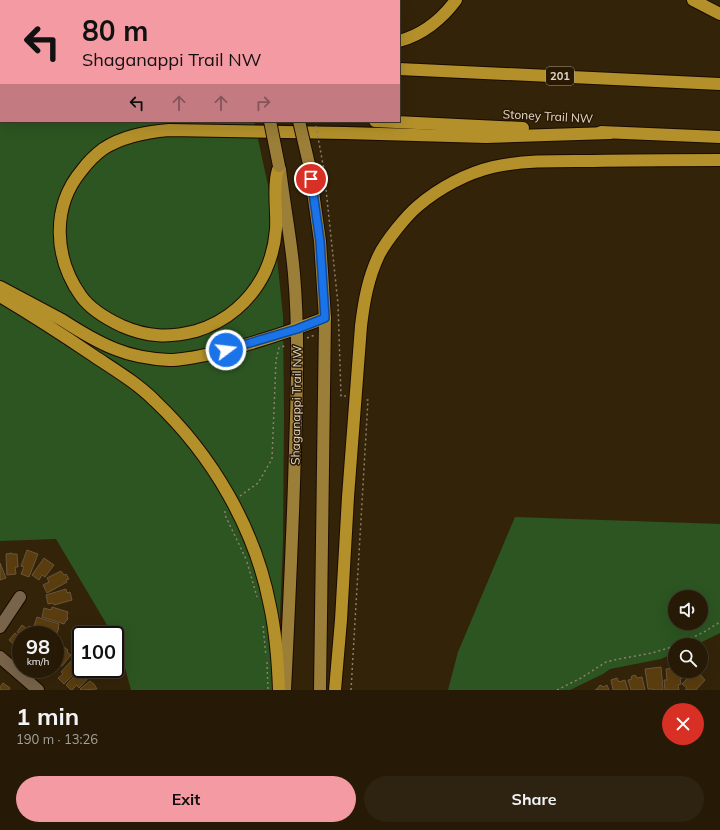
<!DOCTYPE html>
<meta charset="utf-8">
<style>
body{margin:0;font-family:Mulish,sans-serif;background:#2e2311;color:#f1f3f6;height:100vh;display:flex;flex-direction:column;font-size:15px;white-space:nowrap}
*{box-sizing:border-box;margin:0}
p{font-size:13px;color:#a4a19b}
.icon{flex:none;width:22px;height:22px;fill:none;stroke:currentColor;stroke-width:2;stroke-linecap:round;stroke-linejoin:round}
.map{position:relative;height:690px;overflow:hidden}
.sheet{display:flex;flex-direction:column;background:#261a07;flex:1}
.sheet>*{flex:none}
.hud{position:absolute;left:0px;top:0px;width:400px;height:122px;box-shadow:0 4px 16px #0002,0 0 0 1px #423828;background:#f49aa2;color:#111;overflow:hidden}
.buttons{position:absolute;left:668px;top:590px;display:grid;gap:8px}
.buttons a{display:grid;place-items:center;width:40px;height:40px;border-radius:50%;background:#261a07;box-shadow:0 4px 16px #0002,0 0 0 1px #423828;font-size:20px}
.speed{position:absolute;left:12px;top:626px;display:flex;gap:8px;font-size:20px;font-weight:700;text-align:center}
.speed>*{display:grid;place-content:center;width:52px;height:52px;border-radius:50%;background:#261a07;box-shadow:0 4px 16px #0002,0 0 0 1px #423828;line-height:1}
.speed small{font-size:10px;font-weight:400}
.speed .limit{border:2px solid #111;border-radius:6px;background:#fff;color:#111}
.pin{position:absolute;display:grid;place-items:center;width:34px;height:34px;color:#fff;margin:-17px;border:2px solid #fff;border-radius:50%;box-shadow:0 1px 4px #0007}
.me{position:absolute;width:44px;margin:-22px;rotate:75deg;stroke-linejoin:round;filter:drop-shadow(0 0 3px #0008)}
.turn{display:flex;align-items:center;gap:14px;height:84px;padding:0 16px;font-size:18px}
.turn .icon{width:52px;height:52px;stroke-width:2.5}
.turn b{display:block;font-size:28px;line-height:34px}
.lanes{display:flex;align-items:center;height:38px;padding:0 16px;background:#0003;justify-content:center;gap:20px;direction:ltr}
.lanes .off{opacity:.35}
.round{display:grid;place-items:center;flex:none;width:42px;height:42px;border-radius:21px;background:#2e2311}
.overview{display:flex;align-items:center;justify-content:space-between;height:68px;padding:0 16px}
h1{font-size:24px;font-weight:700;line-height:30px}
.primary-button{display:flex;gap:8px;margin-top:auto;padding:8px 16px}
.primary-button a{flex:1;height:46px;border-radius:24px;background:#f49aa2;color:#111;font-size:16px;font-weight:700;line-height:46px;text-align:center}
.primary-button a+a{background:#2e2311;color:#f1f3f6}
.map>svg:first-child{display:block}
</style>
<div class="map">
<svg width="720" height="690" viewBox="0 0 720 690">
<rect width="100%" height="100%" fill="#332309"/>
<g fill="#2c5522" fill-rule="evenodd">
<path d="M0 0H219V1H1V121H254L271 199 283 316 284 417 283 543 277 690H131L119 646 115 639V635H113L56 539 0 541Z"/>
<path d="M515 517 720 524V633L696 645H675V653L661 659 610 669 603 674 570 690H448L458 652ZM675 597H701V623H675Z"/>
</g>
<g fill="#5a3d0f" stroke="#69563d">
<path d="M27 550 38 554 29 577 21 574 24 567 21 566Z"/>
<path d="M12 553V554H17L18 567H15L16 574 7 575 6 554Z"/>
<path d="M44 558 54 565 45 577 42 575 39 580 32 575Z"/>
<path d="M0 563 6 578 0 580Z"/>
<path d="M61 571 64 575 66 574 69 579 66 580 67 582 47 593 43 585 49 582 47 578Z"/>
<path d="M66 589 67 593 70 592 72 600 54 605 53 603 48 604 46 595Z"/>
<path d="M52 607 68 612 67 616 68 619 65 622 64 624 42 617 44 608 51 610Z"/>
<path d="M37 617 59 624 58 628H59L56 635 37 630 38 627 34 626Z"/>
<path d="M22 625 27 629 29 626 40 635H21L17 632Z"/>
<path d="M15 633 21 638V652L13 646 14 645 9 640Z"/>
<path d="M63 646 68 650 67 652 71 655 62 666 60 665 54 673 49 669H55V657Z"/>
<path d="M81 653V666L79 667 80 668 64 684 58 678 63 674 61 672 72 660 73 661Z"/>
<path d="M673 664H675V671H681L682 678 680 679 681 684 678 685 679 690H665L664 680H667L666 669 674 668Z"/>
<path d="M661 667 663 690H653V689H648L645 669Z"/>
<path d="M81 669 89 677 79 688 77 685 72 690H71L66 685Z"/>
<path d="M694 672 699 675 700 674 705 680 696 690H685L687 688 682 684Z"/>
<path d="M635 675 636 676 637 678 642 677 645 690H631L628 680 632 679 631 677 632 676Z"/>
<path d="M617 678 619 682 625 680 628 690H613L611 680Z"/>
<path d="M90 681 94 684 97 689 81 690 80 689Z"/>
<path d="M3 683 10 688 9 690H0V687Z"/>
<path d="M601 685 603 687 607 685 609 690H595L598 688 599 686Z"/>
</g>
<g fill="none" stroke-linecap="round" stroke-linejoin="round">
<g stroke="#1b0b00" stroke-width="14">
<g id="minor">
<path d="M0 627 20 597"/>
<path d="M0 657 38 690"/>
</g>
</g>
<g stroke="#1b0b00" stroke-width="14">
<g id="major">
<path d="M238 0V1"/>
<path d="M309 164 320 241 325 318 320 690"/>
<path d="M280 169C284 204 291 238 294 274 299 332 297 391 295 449 293 529 289 610 285 690"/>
</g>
</g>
<g stroke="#1b0b00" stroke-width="14">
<g id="highway">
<path d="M270 0V1"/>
<path d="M693 0 720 14"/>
<path d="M0 1 3 0"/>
<path d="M0 41H1"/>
<path d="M399 41C422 35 442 19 456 0"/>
<path d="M0 51H1"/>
<path d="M399 69 720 84"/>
<path d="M0 102H1"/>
<path d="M375 121 523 128"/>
<path d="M601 132 720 137"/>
<path d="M279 166C278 170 276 176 276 180 274 195 277 213 276 229 275 243 271 259 265 272 251 301 226 322 196 331 169 338 147 337 122 326 107 319 91 310 81 296 54 258 51 207 82 170 88 162 95 155 103 149 123 136 146 132 169 130L345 133 486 137 610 133"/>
<path d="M0 287C21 298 41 309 62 320 79 331 97 342 115 349 132 356 151 359 169 360 187 360 205 355 223 351 258 342 291 331 325 318"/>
<path d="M0 296C32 315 63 335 94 356 115 370 137 383 155 401 212 455 255 528 270 606 276 634 278 662 279 690"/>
<path d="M335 690 341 620 348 497 361 326C364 301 368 278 379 255 386 241 406 216 418 206 439 188 467 173 493 167 524 160 561 161 593 161 635 160 678 160 720 160"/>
</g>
</g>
<g stroke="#8e806d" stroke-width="1.5" stroke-dasharray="2 3" stroke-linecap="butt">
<path d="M286 1V0"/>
<path d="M324 170 338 304 341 396H346"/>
<path d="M307 338 315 335"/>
<path d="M240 496 258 483 272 459 276 360 279 348 287 345"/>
<path d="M225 511V515L246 559"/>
<path d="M247 562 257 597"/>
<path d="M263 626 266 656"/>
<path d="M677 645 704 632 720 622"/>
<path d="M267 662 268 690"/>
<path d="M351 690 368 400H366"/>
<path d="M557 690 581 678 606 662 619 659 652 653 675 646"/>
</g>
<use href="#minor" stroke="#78644a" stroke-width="12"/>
<use href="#major" stroke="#9b7e37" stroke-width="12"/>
<use href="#highway" stroke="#b3902a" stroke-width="12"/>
<g stroke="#1b0b00" stroke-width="14" stroke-linecap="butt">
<g id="major-bridge">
<path d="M270 121 279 166"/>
<path d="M299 121 309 164"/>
</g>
</g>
<path stroke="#8e806d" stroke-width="1.5" stroke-dasharray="2 3" stroke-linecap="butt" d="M315 121 324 170"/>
<use href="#major-bridge" stroke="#9b7e37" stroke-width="12"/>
</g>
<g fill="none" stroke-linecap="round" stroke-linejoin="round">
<g stroke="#114b97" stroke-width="10">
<path id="route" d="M226 350 297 329 325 318 320 241 311 179"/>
</g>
<use href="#route" stroke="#1a73e8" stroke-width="7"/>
</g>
<g text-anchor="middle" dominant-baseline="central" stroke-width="3" stroke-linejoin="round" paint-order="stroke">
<rect fill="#291902" stroke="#aa9e8d" stroke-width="1" x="546" y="67" width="28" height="18" rx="3"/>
<g font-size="11" font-weight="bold" fill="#e2d7c9">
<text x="560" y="76">201</text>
</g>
<g font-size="12" fill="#e2d7c9" stroke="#291902">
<text transform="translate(548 116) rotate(3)">Stoney Trail NW</text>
<text transform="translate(296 405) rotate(-89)">Shaganappi Trail NW</text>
</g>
</g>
</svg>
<div class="buttons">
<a><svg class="icon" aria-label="sound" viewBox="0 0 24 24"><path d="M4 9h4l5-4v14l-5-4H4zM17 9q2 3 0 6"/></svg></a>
<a><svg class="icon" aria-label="search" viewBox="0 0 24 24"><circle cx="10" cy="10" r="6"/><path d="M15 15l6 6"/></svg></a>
</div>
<div class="speed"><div>98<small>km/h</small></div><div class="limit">100</div></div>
<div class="pin" style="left:311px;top:179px;background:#d93025"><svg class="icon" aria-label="arrive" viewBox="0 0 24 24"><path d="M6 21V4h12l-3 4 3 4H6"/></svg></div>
<svg class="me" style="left:226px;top:350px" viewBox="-20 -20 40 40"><circle r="17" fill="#1a73e8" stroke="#fff" stroke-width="3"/><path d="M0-11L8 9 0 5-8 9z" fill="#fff"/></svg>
<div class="hud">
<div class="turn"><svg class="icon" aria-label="left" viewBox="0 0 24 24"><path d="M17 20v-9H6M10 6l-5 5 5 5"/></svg><div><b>80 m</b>Shaganappi Trail NW</div></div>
<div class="lanes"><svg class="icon" aria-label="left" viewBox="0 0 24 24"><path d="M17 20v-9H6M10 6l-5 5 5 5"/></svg><svg class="icon off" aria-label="ahead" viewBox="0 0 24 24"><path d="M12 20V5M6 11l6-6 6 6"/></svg><svg class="icon off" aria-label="ahead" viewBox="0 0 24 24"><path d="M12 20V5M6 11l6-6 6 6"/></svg><svg class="icon off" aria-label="right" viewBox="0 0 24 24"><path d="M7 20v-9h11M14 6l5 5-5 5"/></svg></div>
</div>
</div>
<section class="sheet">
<div class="overview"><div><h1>1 min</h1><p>190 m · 13:26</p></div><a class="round" style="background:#d93025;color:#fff"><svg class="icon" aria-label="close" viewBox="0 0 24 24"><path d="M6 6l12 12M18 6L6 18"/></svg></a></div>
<div class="primary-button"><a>Exit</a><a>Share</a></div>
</section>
